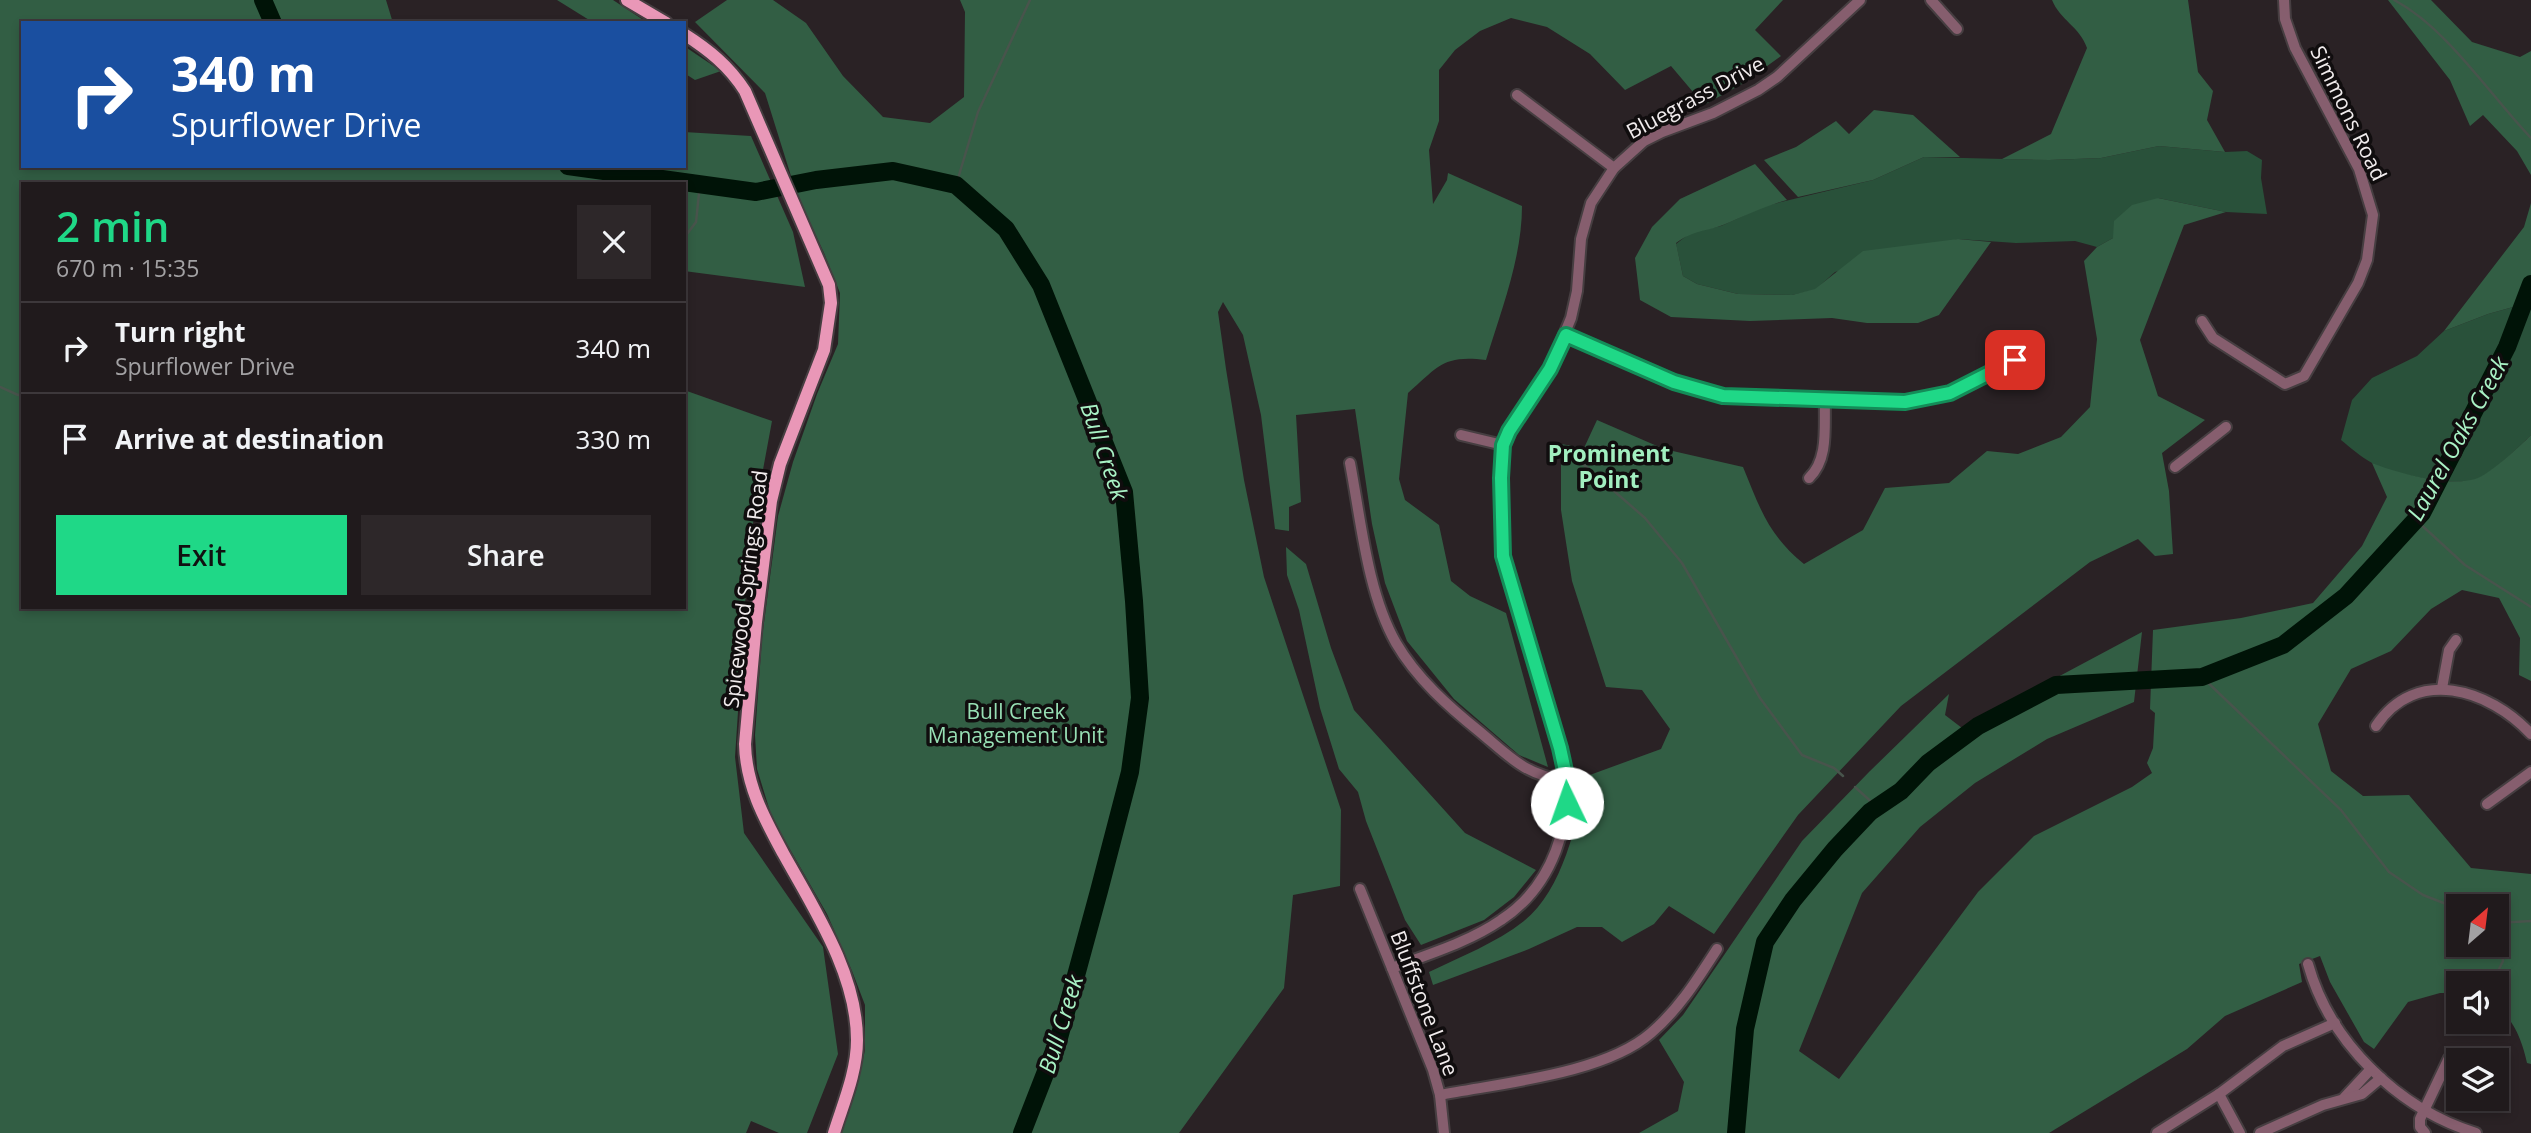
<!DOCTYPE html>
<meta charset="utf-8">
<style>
body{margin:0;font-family:"Open Sans",sans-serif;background:#2d2729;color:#f1f3f6;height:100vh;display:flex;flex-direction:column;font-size:26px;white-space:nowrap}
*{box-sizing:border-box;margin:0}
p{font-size:23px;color:#a2a1a3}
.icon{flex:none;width:38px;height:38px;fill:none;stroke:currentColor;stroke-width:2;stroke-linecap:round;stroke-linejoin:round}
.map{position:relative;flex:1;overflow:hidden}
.details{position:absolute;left:21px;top:182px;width:665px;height:427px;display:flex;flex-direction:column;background:#201a1c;border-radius:0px;box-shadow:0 4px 10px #0003,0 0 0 2px #3d383b}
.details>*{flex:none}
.guide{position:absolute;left:21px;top:21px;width:665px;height:147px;border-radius:0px;box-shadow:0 4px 10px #0003,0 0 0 2px #3d383b;background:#1a4fa0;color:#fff;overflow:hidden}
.needle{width:46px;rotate:28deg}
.buttons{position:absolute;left:2446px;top:894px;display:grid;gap:14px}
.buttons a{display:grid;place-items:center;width:63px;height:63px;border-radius:0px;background:#201a1c;box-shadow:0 4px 10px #0003,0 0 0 2px #3d383b;font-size:35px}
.pin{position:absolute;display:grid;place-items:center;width:60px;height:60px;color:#fff;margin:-30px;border-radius:14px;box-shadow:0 4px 10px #0006}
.me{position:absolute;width:77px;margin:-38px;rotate:357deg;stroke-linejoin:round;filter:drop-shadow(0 0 5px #0008)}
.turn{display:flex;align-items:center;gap:24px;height:147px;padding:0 35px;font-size:32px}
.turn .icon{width:91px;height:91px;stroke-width:2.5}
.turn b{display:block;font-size:49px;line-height:60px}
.round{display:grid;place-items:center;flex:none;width:74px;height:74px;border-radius:0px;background:#2d2729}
.headline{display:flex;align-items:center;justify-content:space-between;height:119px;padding:0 35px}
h1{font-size:42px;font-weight:600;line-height:52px;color:#1fd887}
.button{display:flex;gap:14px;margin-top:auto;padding:14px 35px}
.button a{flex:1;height:80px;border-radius:0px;background:#1fd887;color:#111;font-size:28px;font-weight:600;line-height:80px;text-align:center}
.button a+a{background:#2d2729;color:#f1f3f6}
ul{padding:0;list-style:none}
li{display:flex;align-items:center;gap:21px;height:91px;padding:0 35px;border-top:2px solid #3d383b}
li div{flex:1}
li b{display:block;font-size:26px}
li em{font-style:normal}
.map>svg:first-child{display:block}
</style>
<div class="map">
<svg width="2531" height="1133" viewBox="0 0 2531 1133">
<rect width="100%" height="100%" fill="#2a2225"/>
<g fill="#29513a">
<path d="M2159 146 2225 152 2247 151 2262 160 2261 178 2267 214 2226 212 2158 198 2113 238 2097 247 2075 241 2016 243 1958 239 1835 272 1815 290 1792 295 1738 294 1697 284 1683 276 1676 244 1690 233 1721 226 1765 206 1873 180 1924 157 2049 160 2101 158Z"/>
<path d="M2531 302V435C2519 447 2492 473 2477 479 2457 487 2390 474 2372 463 2361 457 2351 448 2341 440L2352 400 2372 378 2417 356 2444 331 2488 314Z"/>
</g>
<g fill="#325e44" fill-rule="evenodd">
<path d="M0 0H386L393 23H23V166H684V132L751 136 793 232 805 287 684 271V184H23V607H684V390L772 421 749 545 735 757 744 833 823 947 838 1054 807 1133H779L751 1121 746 1133H0Z"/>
<path d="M557 0H613L648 23H594Z"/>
<path d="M727 0H773L806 23 843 76 883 117 930 123 964 97 965 12 960 0H1783L1755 30 1781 56 1742 84 1704 105 1671 66 1625 90 1590 54 1547 27 1511 18 1480 31 1455 50 1439 70V121L1429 150 1433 204 1447 180 1448 173 1522 206C1522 258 1501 311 1486 360 1443 355 1439 366 1408 393L1399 479 1405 500 1439 525 1451 581 1470 596 1506 613 1548 767 1519 755 1454 699 1407 641 1385 583 1372 524 1355 409 1296 415 1301 502 1289 507V531L1275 529 1261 415 1243 335 1223 302 1218 312 1226 369 1244 480 1264 577 1341 810 1340 886 1293 895 1284 988 1179 1133H841L856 1091 865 1050V1005L852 971 827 914 772 818 757 769 755 735 762 638 778 516 793 462 817 394 838 344 840 293 824 253 796 192 765 93 695 22Z"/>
<path d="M2052 0H2188L2198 72 2213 91 2207 120 2225 152 2159 146 2101 158 2049 160 2002 159 2051 134 2087 48C2080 27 2060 20 2052 0Z"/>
<path d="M2388 0H2431L2472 42 2520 57 2531 51V175L2517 151 2483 115 2470 126 2450 80Z"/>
<path d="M684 46 721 71 695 80 684 73Z"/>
<path d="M1874 110 1913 115 1960 157H1924L1873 180 1798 197 1764 160 1796 147 1836 121 1849 134Z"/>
<path d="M1755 164 1787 200C1765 206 1745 216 1723 225 1704 232 1694 230 1676 243L1683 276 1697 284 1738 294 1792 295 1815 289 1863 251 1958 239 1991 242 1939 315 1918 323H1867L1832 318 1750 321 1671 317 1640 300 1635 258 1652 227 1680 199Z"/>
<path d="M2158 198 2226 212 2184 225 2140 340 2158 396 2205 420 2162 453 2169 491 2173 554 2155 556 2138 539 2090 562 1901 706 1798 815 1714 934 1669 906 1654 924 1622 942 1602 927H1577L1529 949 1433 985 1429 972C1460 957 1496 943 1524 921 1563 890 1577 822 1587 776L1661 749 1670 729 1642 690 1606 687 1572 581 1561 510V444L1584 448 1597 420 1664 449 1743 467C1760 508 1768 535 1804 564L1863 530 1885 488 1949 483 1987 451 2018 454 2061 437 2090 407 2097 339 2084 261 2097 247 2113 238 2114 221 2132 205Z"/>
<path d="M2531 203V302L2488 314 2444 331 2524 227Z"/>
<path d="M2531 435V681L2519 675 2520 638 2499 598 2462 590 2431 609 2391 651 2351 669 2318 724 2331 771 2363 796 2409 795 2471 868 2531 874V1064L2527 1063C2523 1044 2514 1018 2497 1008V984H2459V993H2440L2408 1002 2374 1049 2364 1042 2330 982 2320 956 2299 964 2302 982 2225 1016 2187 1049 2049 1133H1639L1678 1111 1684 1082 1659 1040 1683 1015 1802 841 1869 772 1949 694 1945 715 1962 728 2142 632 2134 702 2047 739 1975 783 1920 827 1862 893 1799 1051 1839 1079 1978 892 2034 836 2132 787 2152 773 2147 763 2153 748 2155 713 2150 709 2153 630 2241 618 2313 603 2362 546 2387 497 2372 463C2397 473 2449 487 2475 479 2489 475 2520 446 2531 435ZM2459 906H2497V945H2459Z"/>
<path d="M1286 547 1306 564 1331 648 1354 710 1465 833 1536 870 1514 897 1484 920 1421 945 1405 920 1366 821 1358 792 1339 769 1320 708 1299 610 1287 575Z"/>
</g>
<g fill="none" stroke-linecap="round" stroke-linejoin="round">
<g stroke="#48544c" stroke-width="2.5">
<path d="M2394 0C2447 28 2489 94 2531 138"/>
<path d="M956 185 978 112 1030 0"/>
<path d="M684 238 696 222 700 184"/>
<path d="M0 387 18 395 23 394"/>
<path d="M1583 464 1645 518 1682 563 1760 698 1802 755 1834 768 1843 776"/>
<path d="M2416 520 2465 565 2531 607"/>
<path d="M2202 677 2341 810 2389 872 2423 895 2459 909"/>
<path d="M1855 787 1877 807"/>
<path d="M2497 923 2531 921"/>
<path d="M2495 977 2503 961 2497 930"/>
</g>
<g stroke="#001307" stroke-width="18">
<path d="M263 0 273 23"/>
<path d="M568 166 756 192 816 180 893 171 956 185 1006 229 1041 285 1124 492 1134 601 1140 698 1130 772 1099 891 1059 1038 1022 1133"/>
<path d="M1736 1133 1745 1029 1765 942 1793 900 1835 849 1870 812 1901 791 1928 763 1978 726 2056 685 2202 677 2283 645 2346 596 2422 513 2507 347 2531 284"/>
</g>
<g stroke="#463e41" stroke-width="14">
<g id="minor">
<path d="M1931 0 1957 29"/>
<path d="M1517 95 1614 168"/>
<path d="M2202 321 2213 338 2285 384 2304 376 2358 283 2367 260 2373 215 2359 169 2295 48 2285 19 2284 0"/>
<path d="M1565 335 1674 382 1722 396 1905 402 1949 393 2015 361"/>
<path d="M1461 435 1503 445"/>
<path d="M1350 463C1361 520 1367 592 1396 643 1417 679 1449 707 1480 732 1511 758 1525 775 1567 781"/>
<path d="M2175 467 2226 427"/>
<path d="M1809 478C1829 459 1824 427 1825 401"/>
<path d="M2442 688 2449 650 2456 640"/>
<path d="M2376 726C2416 666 2489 689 2531 734"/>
<path d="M2487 804 2531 772"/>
<path d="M1360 889 1433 1070 1440 1095 1444 1133"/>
<path d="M2308 964C2330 1043 2399 1109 2476 1133"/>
<path d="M1392 968C1429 954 1469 942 1501 920 1553 886 1574 822 1564 763L1503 556 1501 478 1503 445 1509 431 1550 369 1571 318 1577 291 1581 239 1591 203 1614 168 1644 141 1662 132 1713 113 1758 90 1777 77 1860 0"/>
<path d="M2219 1094 2240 1133"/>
<path d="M1440 1095C1501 1083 1604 1074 1651 1033 1679 1009 1697 980 1717 949"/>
<path d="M2344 1098 2371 1069"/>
<path d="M2157 1133 2219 1094 2283 1046 2335 1023"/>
<path d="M2260 1133 2323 1105 2362 1094 2381 1078"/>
<path d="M2425 1133 2420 1127V1119L2449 1058"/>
</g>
</g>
<g stroke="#463e41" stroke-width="16">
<g id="major">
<path d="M627 0 666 23"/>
<path d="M684 34C709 50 729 66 745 91L829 285 831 303 824 350 780 464 771 501 756 622 745 744C746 785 764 818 783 853 814 909 857 974 857 1040 857 1072 843 1104 834 1133"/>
</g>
</g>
<use href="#minor" stroke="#865e6e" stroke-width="10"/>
<use href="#major" stroke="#e997b7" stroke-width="12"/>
</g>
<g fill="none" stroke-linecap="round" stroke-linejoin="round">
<g stroke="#148c58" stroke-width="18">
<path id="route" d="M1567 803V780L1560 748 1503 556 1501 478 1503 445 1509 431 1550 369 1566 335 1674 382 1723 396 1905 402 1950 393 2015 360"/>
</g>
<use href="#route" stroke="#1fd887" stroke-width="12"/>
</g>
<g text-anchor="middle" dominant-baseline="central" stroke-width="7" stroke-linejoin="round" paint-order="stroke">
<g font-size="21" fill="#f1eced" stroke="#100d0e">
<text transform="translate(1695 97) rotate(-28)">Bluegrass Drive</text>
<text transform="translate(2349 113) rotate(64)">Simmons Road</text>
<text transform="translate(745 589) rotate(-83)">Spicewood Springs Road</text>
<text transform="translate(1425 1003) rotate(69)">Bluffstone Lane</text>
</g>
<g font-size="21" fill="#97dfb4" stroke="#100d0e">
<text x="1016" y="711">Bull Creek<tspan x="1016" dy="24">Management Unit</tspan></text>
</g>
<g font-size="23" font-style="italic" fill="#a9f2c5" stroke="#100d0e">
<text transform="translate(2457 438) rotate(-61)">Laurel Oaks Creek</text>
<text transform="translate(1105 451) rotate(71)">Bull Creek</text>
<text transform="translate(1060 1024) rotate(-73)">Bull Creek</text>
</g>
<g font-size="23" font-weight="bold" fill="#a2efc0" stroke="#100d0e">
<text x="1609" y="453">Prominent<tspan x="1609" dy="26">Point</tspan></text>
</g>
</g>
</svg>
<div class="buttons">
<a><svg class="needle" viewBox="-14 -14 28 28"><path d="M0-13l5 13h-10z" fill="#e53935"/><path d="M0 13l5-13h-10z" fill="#a2a1a3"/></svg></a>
<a><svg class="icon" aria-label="sound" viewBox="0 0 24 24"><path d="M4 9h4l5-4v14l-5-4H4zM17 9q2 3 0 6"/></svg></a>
<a><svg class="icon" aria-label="layers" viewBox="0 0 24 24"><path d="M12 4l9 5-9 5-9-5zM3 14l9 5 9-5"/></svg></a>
</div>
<div class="pin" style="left:2015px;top:360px;background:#d93025"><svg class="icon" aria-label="arrive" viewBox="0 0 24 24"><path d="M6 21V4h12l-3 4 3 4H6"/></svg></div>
<svg class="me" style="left:1567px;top:803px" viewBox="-20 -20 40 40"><circle r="19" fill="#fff"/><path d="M0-13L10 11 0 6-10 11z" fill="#1fd887"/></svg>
<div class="guide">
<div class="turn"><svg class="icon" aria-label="right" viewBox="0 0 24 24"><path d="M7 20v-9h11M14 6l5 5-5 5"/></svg><div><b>340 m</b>Spurflower Drive</div></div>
</div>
<section class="details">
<div class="headline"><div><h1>2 min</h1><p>670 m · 15:35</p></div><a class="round"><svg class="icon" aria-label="close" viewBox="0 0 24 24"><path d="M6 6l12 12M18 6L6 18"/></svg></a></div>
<ul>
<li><svg class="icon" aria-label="right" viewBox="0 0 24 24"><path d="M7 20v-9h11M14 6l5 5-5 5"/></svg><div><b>Turn right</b><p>Spurflower Drive</p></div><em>340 m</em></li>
<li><svg class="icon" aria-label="arrive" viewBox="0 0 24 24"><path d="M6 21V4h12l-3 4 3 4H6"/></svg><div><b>Arrive at destination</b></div><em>330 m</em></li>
</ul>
<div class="button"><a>Exit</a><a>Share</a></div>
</section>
</div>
